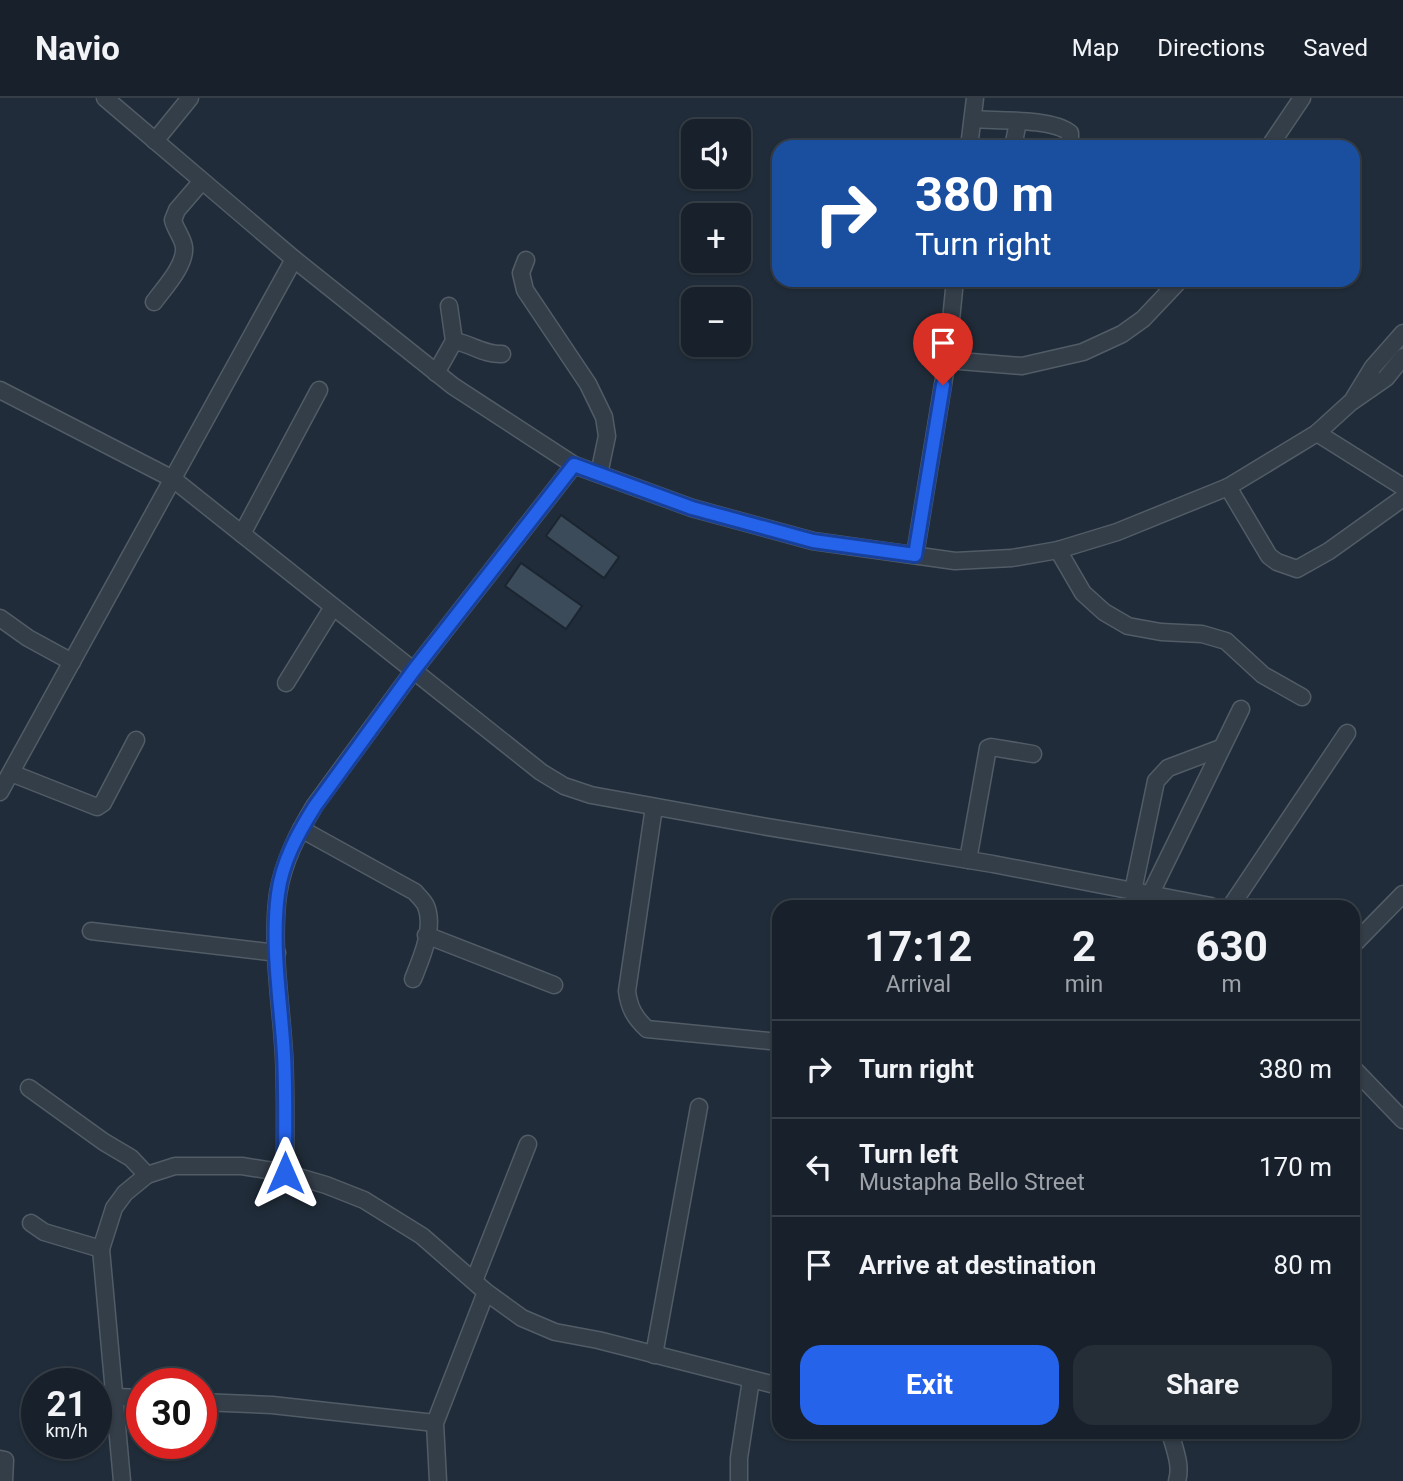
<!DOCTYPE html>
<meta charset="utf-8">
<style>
body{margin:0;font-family:Roboto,sans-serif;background:#252e37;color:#f1f3f6;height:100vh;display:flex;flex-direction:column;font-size:26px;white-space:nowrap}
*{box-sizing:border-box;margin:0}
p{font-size:23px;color:#9fa3a9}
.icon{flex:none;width:38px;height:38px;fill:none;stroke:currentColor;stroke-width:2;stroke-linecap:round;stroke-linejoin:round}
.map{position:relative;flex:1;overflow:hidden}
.details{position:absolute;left:772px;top:802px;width:588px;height:539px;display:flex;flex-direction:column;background:#18212b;border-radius:21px;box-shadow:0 2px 5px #0004,0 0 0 2px #363e47}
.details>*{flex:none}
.top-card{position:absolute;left:772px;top:42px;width:588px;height:147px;border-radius:21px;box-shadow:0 2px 5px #0004,0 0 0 2px #363e47;background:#1a4fa0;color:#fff;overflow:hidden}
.tools{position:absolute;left:681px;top:21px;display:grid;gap:14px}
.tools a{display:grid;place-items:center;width:70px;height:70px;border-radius:14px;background:#18212b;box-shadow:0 2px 5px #0004,0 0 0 2px #363e47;font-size:35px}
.speed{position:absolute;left:21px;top:1270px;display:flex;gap:14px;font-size:35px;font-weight:700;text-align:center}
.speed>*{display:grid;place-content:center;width:91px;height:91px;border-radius:50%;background:#18212b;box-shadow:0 2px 5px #0004,0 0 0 2px #363e47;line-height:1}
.speed small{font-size:18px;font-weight:400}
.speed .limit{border:10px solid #d22;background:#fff;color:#111}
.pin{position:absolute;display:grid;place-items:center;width:60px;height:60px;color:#fff;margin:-72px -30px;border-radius:50% 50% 50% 0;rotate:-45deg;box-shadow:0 0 7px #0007}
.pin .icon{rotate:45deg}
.me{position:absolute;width:77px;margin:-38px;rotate:0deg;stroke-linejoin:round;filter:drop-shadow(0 0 5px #0008)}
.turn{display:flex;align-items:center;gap:24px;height:147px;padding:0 28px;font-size:32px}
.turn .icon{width:91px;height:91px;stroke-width:2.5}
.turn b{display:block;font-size:49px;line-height:60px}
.eta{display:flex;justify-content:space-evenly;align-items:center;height:119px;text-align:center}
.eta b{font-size:42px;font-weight:700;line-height:49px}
.action{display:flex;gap:14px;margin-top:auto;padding:14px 28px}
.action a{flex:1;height:80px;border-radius:21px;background:#2563eb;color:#fff;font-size:28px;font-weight:700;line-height:80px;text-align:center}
.action a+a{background:#252e37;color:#f1f3f6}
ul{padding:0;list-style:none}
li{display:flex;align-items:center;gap:21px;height:98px;padding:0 28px;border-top:2px solid #363e47}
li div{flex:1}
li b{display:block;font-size:26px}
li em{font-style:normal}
header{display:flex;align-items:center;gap:42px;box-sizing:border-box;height:98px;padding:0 35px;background:#18212b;border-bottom:2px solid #363e47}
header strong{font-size:33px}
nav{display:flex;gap:38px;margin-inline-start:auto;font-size:24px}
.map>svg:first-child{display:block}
</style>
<header>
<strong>Navio</strong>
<nav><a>Map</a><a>Directions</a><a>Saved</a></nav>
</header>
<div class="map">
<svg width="1403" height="1383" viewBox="0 0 1403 1383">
<rect width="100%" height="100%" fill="#202c39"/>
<g fill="#3c4b59" stroke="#1b2530" stroke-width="2">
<path d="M561 417 619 459 604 480 546 438Z"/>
<path d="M521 465 582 508 566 531 505 488Z"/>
</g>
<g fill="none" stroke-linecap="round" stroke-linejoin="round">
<g stroke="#515c67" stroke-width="19">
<g id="minor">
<path d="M105 0 294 161 453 288 574 367 692 410 813 443 955 463 1012 460 1058 452 1117 434 1228 389 1317 335 1350 305 1386 280 1403 259"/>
<path d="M973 21C997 23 1052 20 1070 35V49"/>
<path d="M155 43 190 0"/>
<path d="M969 49 975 0"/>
<path d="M1013 49 1018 24"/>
<path d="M1269 49 1302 0"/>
<path d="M526 162 521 175 525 192 588 286 604 319 607 338 599 376"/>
<path d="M154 204C164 190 186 167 184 149 183 140 175 131 173 122L177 112 202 83"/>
<path d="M454 243C472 246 484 257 502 256"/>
<path d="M947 262 1022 268 1083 254 1122 236 1143 221 1180 182"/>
<path d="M436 275 454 243 449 208"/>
<path d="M0 292 173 381 541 674 564 688 591 697 762 728 993 766 1211 808"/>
<path d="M1354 300 1373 269 1403 235"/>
<path d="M1317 335 1403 389"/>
<path d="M1228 389 1269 458 1277 464 1297 471 1329 453 1403 400"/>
<path d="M242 436 319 292"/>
<path d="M1058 452 1083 495 1104 514 1128 528 1161 534 1202 536 1226 543 1263 577 1302 599"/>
<path d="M915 457 947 262 955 182"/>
<path d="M0 520 28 540 72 564"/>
<path d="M286 585 333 509"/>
<path d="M11 675 97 709 103 705 136 642"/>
<path d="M0 694 294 161"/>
<path d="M654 709 627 893C629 910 635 920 647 931L779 944"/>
<path d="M301 731 415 794C418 798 424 803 426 808 435 830 421 861 413 881"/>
<path d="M968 762 988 650 991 649 1033 656"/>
<path d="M1133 793 1156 683 1168 670 1221 650"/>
<path d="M1150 797 1241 611"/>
<path d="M1231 808 1347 635"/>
<path d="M91 833 277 855"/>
<path d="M426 837 554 887"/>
<path d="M1353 847 1403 796"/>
<path d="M1353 970 1403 1022"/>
<path d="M29 990 104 1044 131 1060 147 1077"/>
<path d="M285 1075C285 1036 286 996 284 957 281 904 271 849 278 796 283 764 298 735 315 707L414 572 574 367"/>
<path d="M31 1125 44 1134 101 1151"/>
<path d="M474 1183 528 1046"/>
<path d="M654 1257 699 1009"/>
<path d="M116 1299 142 1300"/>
<path d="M201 1304 272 1307 435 1325"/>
<path d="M1170 1334C1174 1350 1182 1367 1177 1383"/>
<path d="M0 1361 5 1362 4 1383"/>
<path d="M122 1383 101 1151 114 1110 125 1095 147 1077 175 1068H242L285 1075 326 1087 364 1102 422 1138 486 1194 522 1220 555 1234 598 1242 779 1288"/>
<path d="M438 1383 435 1325 486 1194"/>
<path d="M739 1383V1360L751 1282"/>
</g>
</g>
<use href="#minor" stroke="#343e49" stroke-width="16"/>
</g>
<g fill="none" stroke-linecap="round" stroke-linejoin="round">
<g stroke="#184099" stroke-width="18">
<path id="route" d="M285 1075C285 1036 286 996 284 957 281 904 271 849 278 796 282 764 298 735 315 708L414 572 574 367 692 410 813 443 915 457 943 287"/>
</g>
<use href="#route" stroke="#2563eb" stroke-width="12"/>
</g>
</svg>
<div class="tools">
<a><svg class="icon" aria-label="sound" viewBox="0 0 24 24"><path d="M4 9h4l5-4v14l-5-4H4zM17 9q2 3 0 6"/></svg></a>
<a>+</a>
<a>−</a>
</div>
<div class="speed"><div>21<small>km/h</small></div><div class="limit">30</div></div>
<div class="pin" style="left:943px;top:287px;background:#d93025"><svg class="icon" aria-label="arrive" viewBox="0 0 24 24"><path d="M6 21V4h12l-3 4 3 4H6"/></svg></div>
<svg class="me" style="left:285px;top:1075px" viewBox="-20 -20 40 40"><path d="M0-17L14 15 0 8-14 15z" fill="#2563eb" stroke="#fff" stroke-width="4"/></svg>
<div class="top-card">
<div class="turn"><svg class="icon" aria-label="right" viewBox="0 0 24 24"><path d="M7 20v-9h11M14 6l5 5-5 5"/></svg><div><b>380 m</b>Turn right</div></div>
</div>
<section class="details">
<div class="eta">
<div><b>17:12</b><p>Arrival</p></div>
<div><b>2</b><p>min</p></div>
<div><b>630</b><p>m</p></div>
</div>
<ul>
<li><svg class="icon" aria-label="right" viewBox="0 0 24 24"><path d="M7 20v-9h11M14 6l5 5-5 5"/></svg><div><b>Turn right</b></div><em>380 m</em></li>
<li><svg class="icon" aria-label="left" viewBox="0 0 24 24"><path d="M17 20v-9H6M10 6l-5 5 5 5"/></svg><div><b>Turn left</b><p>Mustapha Bello Street</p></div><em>170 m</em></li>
<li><svg class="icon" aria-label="arrive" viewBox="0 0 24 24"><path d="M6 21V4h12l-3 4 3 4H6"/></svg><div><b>Arrive at destination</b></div><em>80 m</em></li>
</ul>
<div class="action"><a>Exit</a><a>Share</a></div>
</section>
</div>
